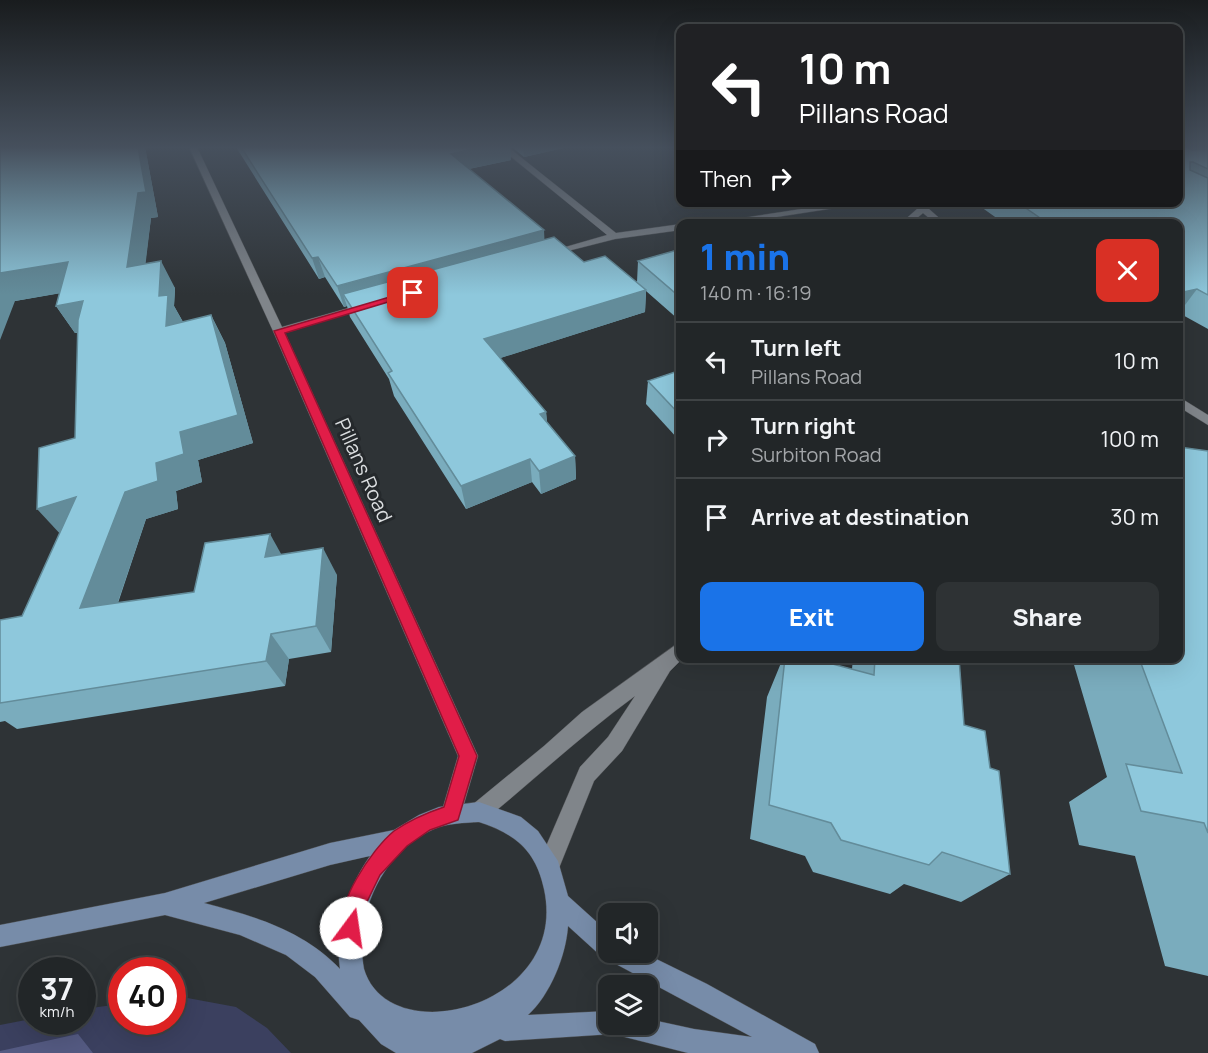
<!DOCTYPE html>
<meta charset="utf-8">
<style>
body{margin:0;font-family:Manrope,sans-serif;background:#2e3234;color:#f1f3f6;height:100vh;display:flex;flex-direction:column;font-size:22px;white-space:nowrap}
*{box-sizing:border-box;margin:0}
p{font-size:20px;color:#a2a5a8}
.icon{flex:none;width:33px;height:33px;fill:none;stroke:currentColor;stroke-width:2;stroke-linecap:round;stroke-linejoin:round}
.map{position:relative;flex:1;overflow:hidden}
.details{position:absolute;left:676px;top:219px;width:507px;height:444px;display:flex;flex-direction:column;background:#222628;border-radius:12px;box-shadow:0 6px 24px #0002,0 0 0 2px #3f4345}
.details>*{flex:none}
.hud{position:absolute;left:676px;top:24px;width:507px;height:183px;border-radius:12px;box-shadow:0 6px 24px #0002,0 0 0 2px #3f4345;background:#202124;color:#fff;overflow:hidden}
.fabs{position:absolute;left:598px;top:903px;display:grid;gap:12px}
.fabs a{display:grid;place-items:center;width:60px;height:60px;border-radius:12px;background:#222628;box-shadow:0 6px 24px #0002,0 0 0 2px #3f4345;font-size:30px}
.speed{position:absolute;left:18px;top:957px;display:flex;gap:12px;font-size:30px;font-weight:700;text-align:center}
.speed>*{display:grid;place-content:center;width:78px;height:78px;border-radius:50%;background:#222628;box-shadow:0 6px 24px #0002,0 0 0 2px #3f4345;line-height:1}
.speed small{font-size:15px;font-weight:400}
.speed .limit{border:9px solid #d22;background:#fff;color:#111}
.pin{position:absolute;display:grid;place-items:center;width:51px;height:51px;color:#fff;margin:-26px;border-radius:12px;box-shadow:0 3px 9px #0006}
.me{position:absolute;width:66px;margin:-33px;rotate:14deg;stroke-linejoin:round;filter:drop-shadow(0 0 4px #0008)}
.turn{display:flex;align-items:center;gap:21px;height:126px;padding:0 24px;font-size:27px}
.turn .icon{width:78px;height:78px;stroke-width:2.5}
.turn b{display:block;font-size:42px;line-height:51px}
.then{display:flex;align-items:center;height:57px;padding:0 24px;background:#0003;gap:12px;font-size:22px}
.round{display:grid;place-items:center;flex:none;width:63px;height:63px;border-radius:12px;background:#2e3234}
.overview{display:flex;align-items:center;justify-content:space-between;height:102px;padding:0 24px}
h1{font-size:36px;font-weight:800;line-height:45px;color:#1a73e8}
.button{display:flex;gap:12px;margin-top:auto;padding:12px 24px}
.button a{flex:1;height:69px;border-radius:12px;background:#1a73e8;color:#fff;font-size:24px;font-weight:800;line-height:69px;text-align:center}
.button a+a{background:#2e3234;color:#f1f3f6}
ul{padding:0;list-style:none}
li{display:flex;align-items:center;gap:18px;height:78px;padding:0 24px;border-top:2px solid #3f4345}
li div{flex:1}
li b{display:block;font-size:22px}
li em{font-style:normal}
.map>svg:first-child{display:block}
</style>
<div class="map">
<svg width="1208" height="1053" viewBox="0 0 1208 1053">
<rect width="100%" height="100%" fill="#2e3336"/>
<path fill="#3b405f" d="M182 997 236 1007 267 1028 291 1053H0V1025L31 1019 32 1022H82L83 1009 121 1004 122 1022H172L173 998Z"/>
<path fill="#545a82" d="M78 1034 93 1053H0V1051Z"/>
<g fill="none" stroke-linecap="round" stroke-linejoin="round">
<g stroke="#4e5154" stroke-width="1">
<g id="street">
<path d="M189 147H197L282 327 366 303 371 306 285 333 478 756 461 814 458 821 451 824 444 821 441 814 458 756 273 331Z"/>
<path d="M499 147H508L616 233 681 224V230L615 239 548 256V252L607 235Z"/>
<path d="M847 202H874L732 224H704Z"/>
<path d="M906 202 923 205 941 202 929 209 946 224H936L923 213 910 224H900L917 209Z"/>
<path d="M1179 397 1208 415V425L1179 407Z"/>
<path d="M681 641V658H683L670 671 622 751 594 781 557 873 549 876 541 873 538 865 580 767 608 737 635 696C583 734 536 778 486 819L479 822 472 819 469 812 472 805 544 746 582 712Z"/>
</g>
</g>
<g stroke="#4e5154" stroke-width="1">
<path id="secondary" d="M479 802 521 817 538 831 558 861 568 896 609 933V952H642L707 984 815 1044 819 1053H688L613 1034 505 1041 500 1039 472 1053H396L381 1044 359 1020 350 1017 315 977 286 955 240 935 165 915 0 947V925L165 893 330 843 394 830 419 815 439 807ZM479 822C516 834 536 851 544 889 570 1007 389 1053 364 969 354 914 382 852 434 829 448 823 464 823 479 822ZM370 856C347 889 334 929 340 969 304 931 254 916 204 903L330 865ZM568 926 601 956 752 1037 694 1029 648 1019V1024H609V1011L528 1015C550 995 566 956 568 926Z"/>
</g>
<use href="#street" fill="#80858a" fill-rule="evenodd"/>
<use href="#secondary" fill="#778ca9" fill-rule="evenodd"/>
</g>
<g fill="#7aacbd">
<path d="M0 147H145L158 217 151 218 145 264 175 288 174 306 183 322 211 315 225 343 253 443 198 460 202 482 176 491 178 509 146 519 118 603 194 592 281 554 337 575 331 652 289 659 285 686 17 729 5 721 0 722V620L22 616 60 533 75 438 78 333H75L56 306 60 293 15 301Z"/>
<path d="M236 147H510L511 160 469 169 544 230V240L584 262 637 282 638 261 681 249V319L679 320 646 291 645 312 500 358 546 412 547 422 575 456 576 479 541 494 532 482 466 509 394 396 389 379 350 317 347 306 344 307 325 277 319 279Z"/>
<path d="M512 147H568L524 157Z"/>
<path d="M1179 147H1208V329L1179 313V224H1005L974 202H1179Z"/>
<path d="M681 370V438L678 439 646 404 648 381Z"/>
<path d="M1208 451V976L1165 966 1135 856 1079 845 1069 802 1107 777 1072 658H1179Z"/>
<path d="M783 658H810L852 669 853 658H959L964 725 990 768 1010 874 961 902 904 884 890 894 813 872 805 856 750 839 767 697Z"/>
</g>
<g fill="#638c9a">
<path d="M138 147H145L158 217 151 218 142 294 127 267Z"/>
<path d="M483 147H510L511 160 454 172 451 154Z"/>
<path d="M523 147H568L524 157Z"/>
<path d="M544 230 545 250 343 294 347 306 344 307 337 286Z"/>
<path d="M318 257 325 277 319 279 312 258Z"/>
<path d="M161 261 175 288 174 306 183 322 166 326 159 296Z"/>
<path d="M68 262 85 289 15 301 0 340V273Z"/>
<path d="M1197 289 1179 313V293Z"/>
<path d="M646 290 645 312 488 362 484 339Z"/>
<path d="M681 298V319L679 320Z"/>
<path d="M83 301 100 328 75 333 56 306Z"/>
<path d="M211 315 225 343 253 443 198 460 202 482 176 491 178 509 146 519 107 634 80 608 125 492 156 463 180 432Z"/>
<path d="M546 412 548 435 540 414Z"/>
<path d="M681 417V438L678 439Z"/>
<path d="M575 456 576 479 541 494 539 471Z"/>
<path d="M530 459 532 482 466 509 461 486Z"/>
<path d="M76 497 63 537 37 509Z"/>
<path d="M270 534 285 561 265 557Z"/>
<path d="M323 548 337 575 331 652 316 626Z"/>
<path d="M271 634 289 659 285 686 266 661Z"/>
</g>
<g fill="#8ec8dc" stroke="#638c9a" stroke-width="1.5">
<path d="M0 147H138L146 192 138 193 127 267 161 261 159 296 168 295 166 326 211 315 238 415 180 432 184 454 156 463 158 481 125 492 80 608 194 592 205 543 270 534 265 557 323 548 316 626 271 634 266 661 0 703V620L22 616 76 497 37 509 39 448 75 438 78 320 83 301 56 306 68 262 0 273Z"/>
<path d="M241 147H483L451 154 544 230 337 286 318 257 312 258Z"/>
<path d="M1179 147H1190L1189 148 1192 150 1208 149V169L1193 162H1190V170L1208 178V295L1197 289 1179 293V224H1049L1017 202H1179Z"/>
<path d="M554 237 584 262 605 256 646 290 484 339 546 412 540 414 575 456 539 471 530 459 461 486 388 373 392 371 343 294Z"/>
<path d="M681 249V298L638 261Z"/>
<path d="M681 370V416L648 381Z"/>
<path d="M1179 447 1208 451V833L1204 823 1141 811 1126 764 1182 773 1139 658H1179Z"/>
<path d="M785 658H810L874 675 875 658H959L964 725 985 731 990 768 999 771 1010 874 942 852 929 865 841 840 831 823 769 805Z"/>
</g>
<linearGradient id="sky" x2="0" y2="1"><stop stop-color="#191c1e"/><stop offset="0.5" stop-color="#46505d"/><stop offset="1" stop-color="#46505d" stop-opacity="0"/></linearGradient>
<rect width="1208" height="295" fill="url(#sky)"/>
<path fill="#e11d48" stroke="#92132f" stroke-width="1.5" d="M410 291 418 293 285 333 477 756 458 820 430 830 407 846 380 875 364 908 358 935 351 938 344 935C332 907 372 849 394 831 410 820 426 813 444 807L459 756 274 331Z"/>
<g text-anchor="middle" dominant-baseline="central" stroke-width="6" stroke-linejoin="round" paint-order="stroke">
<g font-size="20" fill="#dadddf" stroke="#25292c">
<text transform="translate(364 470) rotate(66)">Pillans Road</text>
</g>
</g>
</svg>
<div class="fabs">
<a><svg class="icon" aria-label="sound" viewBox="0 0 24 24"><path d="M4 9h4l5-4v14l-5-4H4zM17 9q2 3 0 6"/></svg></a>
<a><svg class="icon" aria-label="layers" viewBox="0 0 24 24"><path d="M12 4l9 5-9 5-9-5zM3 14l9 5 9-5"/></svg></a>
</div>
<div class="speed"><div>37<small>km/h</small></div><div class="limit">40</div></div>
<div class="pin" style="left:413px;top:293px;background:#d93025"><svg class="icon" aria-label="arrive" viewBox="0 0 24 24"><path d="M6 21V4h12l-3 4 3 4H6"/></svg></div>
<svg class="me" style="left:351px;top:928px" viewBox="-20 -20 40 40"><circle r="19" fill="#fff"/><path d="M0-13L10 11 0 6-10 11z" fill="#e11d48"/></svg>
<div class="hud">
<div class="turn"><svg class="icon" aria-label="left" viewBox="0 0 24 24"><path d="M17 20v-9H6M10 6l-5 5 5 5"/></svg><div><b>10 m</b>Pillans Road</div></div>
<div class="then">Then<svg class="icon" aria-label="right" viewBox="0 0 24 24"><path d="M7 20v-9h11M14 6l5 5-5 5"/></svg></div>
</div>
<section class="details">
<div class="overview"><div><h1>1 min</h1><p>140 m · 16:19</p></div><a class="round" style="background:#d93025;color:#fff"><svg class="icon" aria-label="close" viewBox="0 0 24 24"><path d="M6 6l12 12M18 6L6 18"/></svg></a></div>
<ul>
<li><svg class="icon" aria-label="left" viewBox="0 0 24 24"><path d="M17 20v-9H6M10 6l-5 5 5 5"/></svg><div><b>Turn left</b><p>Pillans Road</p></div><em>10 m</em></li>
<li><svg class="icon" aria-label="right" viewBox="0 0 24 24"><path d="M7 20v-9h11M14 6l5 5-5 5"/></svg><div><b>Turn right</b><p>Surbiton Road</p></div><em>100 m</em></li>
<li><svg class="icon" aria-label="arrive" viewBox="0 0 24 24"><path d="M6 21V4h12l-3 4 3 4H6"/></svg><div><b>Arrive at destination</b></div><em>30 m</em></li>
</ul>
<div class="button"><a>Exit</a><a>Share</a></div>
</section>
</div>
